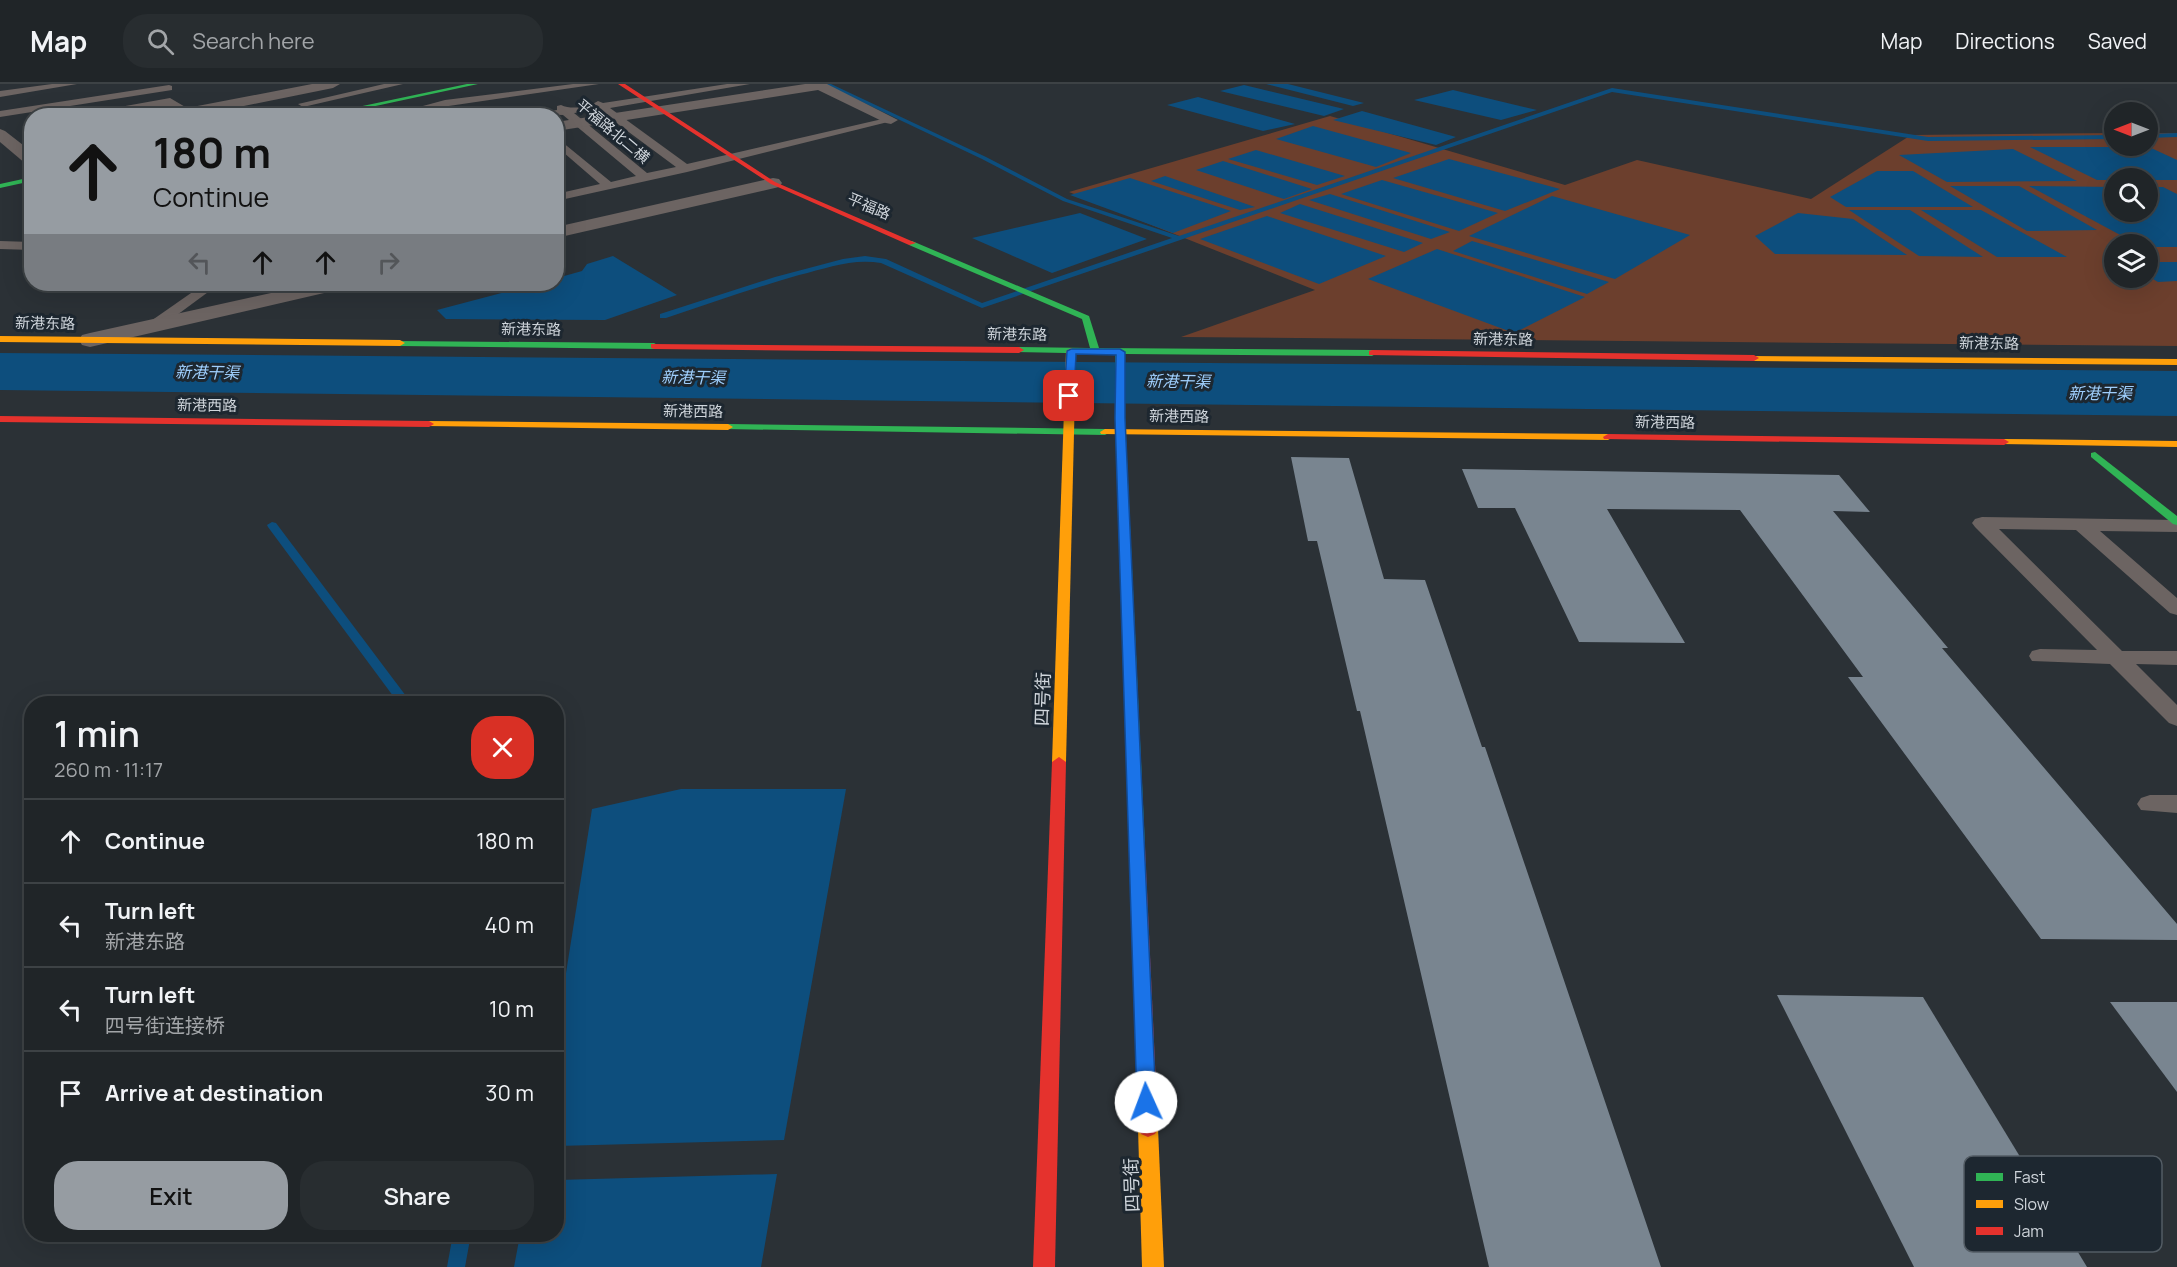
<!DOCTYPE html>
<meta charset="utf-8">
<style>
body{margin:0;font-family:Manrope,"Noto Sans SC",sans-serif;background:#282d30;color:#f1f3f6;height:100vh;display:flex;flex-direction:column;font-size:22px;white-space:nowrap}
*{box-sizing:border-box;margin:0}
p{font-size:20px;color:#a2a5a8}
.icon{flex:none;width:33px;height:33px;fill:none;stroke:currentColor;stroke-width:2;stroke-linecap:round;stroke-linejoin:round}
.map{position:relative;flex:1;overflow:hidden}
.sheet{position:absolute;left:24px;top:612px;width:540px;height:546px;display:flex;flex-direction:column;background:#202528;border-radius:24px;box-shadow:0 6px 24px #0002,0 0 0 2px #3d4245}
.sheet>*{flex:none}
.hud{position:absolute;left:24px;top:24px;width:540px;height:183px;border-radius:24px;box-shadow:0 6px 24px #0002,0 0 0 2px #3d4245;background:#969ca2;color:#111;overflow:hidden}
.needle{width:39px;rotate:270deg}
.fabs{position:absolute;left:2104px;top:18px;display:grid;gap:12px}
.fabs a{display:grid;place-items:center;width:54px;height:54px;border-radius:50%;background:#202528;box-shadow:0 6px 24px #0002,0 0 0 2px #3d4245;font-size:30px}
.pin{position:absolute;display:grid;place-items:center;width:51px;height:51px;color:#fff;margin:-26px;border-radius:12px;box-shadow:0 3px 9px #0006}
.me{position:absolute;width:66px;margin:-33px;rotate:358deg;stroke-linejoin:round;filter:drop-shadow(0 0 4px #0008)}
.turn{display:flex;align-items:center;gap:21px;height:126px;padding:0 30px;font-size:27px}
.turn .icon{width:78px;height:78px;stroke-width:2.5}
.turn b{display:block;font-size:42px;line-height:51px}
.lanes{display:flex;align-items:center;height:57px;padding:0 30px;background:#0003;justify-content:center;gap:30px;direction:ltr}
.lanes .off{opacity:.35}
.round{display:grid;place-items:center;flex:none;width:63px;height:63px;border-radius:24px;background:#282d30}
.head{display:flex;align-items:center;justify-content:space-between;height:102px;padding:0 30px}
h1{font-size:36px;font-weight:600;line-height:45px}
.action{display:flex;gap:12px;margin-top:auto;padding:12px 30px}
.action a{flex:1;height:69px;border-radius:24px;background:#969ca2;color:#111;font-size:24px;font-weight:600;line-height:69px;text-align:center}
.action a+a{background:#282d30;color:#f1f3f6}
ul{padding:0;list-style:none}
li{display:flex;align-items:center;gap:18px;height:84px;padding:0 30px;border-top:2px solid #3d4245}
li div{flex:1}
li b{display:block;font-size:22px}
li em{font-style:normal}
header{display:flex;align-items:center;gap:36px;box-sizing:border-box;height:84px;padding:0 30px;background:#202528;border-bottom:2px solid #3d4245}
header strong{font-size:28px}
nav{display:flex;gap:33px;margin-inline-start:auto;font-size:21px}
.search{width:420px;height:54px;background:#282d30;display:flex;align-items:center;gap:15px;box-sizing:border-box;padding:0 21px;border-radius:24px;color:#a2a5a8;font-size:22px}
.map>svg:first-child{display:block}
</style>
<header>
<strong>Map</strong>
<div class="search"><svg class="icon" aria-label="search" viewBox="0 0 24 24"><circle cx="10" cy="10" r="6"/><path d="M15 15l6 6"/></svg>Search here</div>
<nav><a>Map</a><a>Directions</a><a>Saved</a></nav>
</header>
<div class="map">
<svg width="2177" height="1183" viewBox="0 0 2177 1183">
<rect width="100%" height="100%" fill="#2b3136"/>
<path fill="#6c3f2d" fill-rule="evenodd" d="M1330 32 1565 101 1637 76 1811 115 1911 51 2115 49V62H2148V49H2177V262L1181 253 1315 206 1069 108ZM2115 94H2148V128H2115ZM2115 160H2148V194H2115Z"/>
<g fill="#0d4e7d">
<path d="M1266 0H1288L1364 19 1353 22Z"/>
<path d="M1244 1 1344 25 1324 32 1220 7Z"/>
<path d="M1453 6 1537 26 1501 36 1414 16Z"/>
<path d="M1198 13 1295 40 1263 47 1167 21Z"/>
<path d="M1362 27 1456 53 1436 61 1333 36Z"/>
<path d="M1313 42 1411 69 1376 83 1276 55Z"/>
<path d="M2030 63H2149L2177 76V96H2097Z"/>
<path d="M2013 65 2077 97 1947 98 1899 71Z"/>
<path d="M1256 66 1345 92 1317 101 1228 75Z"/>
<path d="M1449 75 1560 105 1505 127 1393 94Z"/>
<path d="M1223 77 1312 105 1284 115 1196 86Z"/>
<path d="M1877 87H1913L1973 123H1846L1830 113Z"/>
<path d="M1165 92 1255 123 1240 126 1151 97Z"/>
<path d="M1130 94 1231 127 1173 149 1070 111Z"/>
<path d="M1382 96 1498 129 1459 147 1341 110Z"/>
<path d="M1950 102H2019L2097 146 2027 147Z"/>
<path d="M2029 102 2115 103V128H2148V103H2163L2177 110V163H2148V160H2137Z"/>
<path d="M1330 110 1450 148 1431 155 1309 116Z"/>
<path d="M1552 112 1690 151 1615 195 1469 152Z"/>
<path d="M1300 120 1423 159 1404 168 1280 129Z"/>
<path d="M1849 126H1910L1983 173 1919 172Z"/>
<path d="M1921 126H1981L2067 173H1997Z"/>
<path d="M1080 129 1147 155 1052 189 972 154Z"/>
<path d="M1798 129 1853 135 1907 171 1775 170 1755 152Z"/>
<path d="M1267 132 1386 172 1319 200 1200 155Z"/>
<path d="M1472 157 1609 198 1587 210 1453 167Z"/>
<path d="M1437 165 1585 213 1514 249 1368 195Z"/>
<path d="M613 172 677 211 605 236 446 235 437 226 536 200H556L557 194 582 187 587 180Z"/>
<path d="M2148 178H2177V197L2158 198 2148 192Z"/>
<path d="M0 269 2177 287V332L0 306Z"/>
<path d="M681 705H846L784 1056 557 1062V946L592 725Z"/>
<path d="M777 1090 761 1183H514L520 1151 556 1150 557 1096Z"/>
</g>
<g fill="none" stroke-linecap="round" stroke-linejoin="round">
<g fill="#0d4e7d" fill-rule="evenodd">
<path d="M824 0H831L986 73 1067 115 1179 152 1612 4 1928 53 2115 51V55L1928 57 1612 8 982 224 881 179C853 174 827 184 799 191 754 204 710 219 666 234H660V230L775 193 843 175 865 172 886 175 982 219 1172 154 1063 117 982 75Z"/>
<path d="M2177 49V53L2148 54V50Z"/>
<path d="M272 438 276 439 412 620H399L268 443 267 441Z"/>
<path d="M453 1150H471L465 1183H447Z"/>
</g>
</g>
<g fill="#798590">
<path d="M1291 373 1349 374 1384 495 1425 496 1482 663H1485L1661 1183H1489L1360 627H1357L1317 457H1308Z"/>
<path d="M1462 385 1839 391 1870 428 1833 427 1948 564H1942L2177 840V856L2041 855 1848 593H1863L1740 426 1607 425 1685 559 1579 558 1515 424H1478Z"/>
<path d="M1777 911 1923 913 2087 1183H1914Z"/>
<path d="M2110 918H2177V1008Z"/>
</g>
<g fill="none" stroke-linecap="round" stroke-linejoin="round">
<g fill="#6c6462" fill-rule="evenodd">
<path d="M52 0H77L0 13V7Z"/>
<path d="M384 0H403L303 23 298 20Z"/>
<path d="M573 0H599L435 24 406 32H386L445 16Z"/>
<path d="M727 0H750L610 24 687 80 891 33 896 36 687 88 556 117V110L600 100 556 62V53L611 98 636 92 563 31 534 30 557 26V22L561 21C572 26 588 23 598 17L603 19ZM599 26 676 83 647 89 574 29Z"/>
<path d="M169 1 172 2V6L0 33V27Z"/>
<path d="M0 157 32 158V166L0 165Z"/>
<path d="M204 200H219L158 245H148L146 242 148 239Z"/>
<path d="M1982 433 2177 436V448L2100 447 2177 514V531L2170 529 2076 446 1999 445 2122 567H2177V581L2136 580 2177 621V642L2169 639 2110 580 2032 577 2029 572 2032 567 2040 565 2097 566 1975 443 1972 439 1975 435Z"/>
<path d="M2150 711H2177V729L2141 726 2137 720 2141 714Z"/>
</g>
<g fill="#6c6462" fill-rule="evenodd">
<path d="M312 0H340L333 4 195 32H178L167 23 119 32H85L92 28 170 14 187 24Z"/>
<path d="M805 0H827L898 36 891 40 886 39 818 6 556 47V38Z"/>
<path d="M0 45 5 47 32 68V82L26 80 0 58Z"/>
<path d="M773 94 779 95 782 99 779 103 556 154V143Z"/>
<path d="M312 200H347L344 204 337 206 90 263 82 261 79 256 82 251 90 249Z"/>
</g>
<g fill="#30b455" fill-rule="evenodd">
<path d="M467 0H478L329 32H315Z"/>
<path d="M32 93V97L0 104V100Z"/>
<path d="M912 157 1089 232 1099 264 1372 266 1377 269 1372 272 1125 270V334L1145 763 1143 767H1131L1129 763 1115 334V270L1016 268 1014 266 1019 263 1090 264 1082 235 909 161V157Z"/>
<path d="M397 257 654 259 659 262 654 265 400 262 397 261Z"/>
<path d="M728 340 1105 345 1110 348 1105 351 724 345V341Z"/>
<path d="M2095 368 2177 432V441L2173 440 2091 373V369Z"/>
</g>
<g fill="#ff9f0a" fill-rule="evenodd">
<path d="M0 252 400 256 405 259 400 262 0 258Z"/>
<path d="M1071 264 1076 267 1066 678 1059 683 1052 678 1066 267Z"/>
<path d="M1751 272 2177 275V281L1754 277 1749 274Z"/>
<path d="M429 337 728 340 733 343 728 346 425 342V338Z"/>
<path d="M1105 345 1608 350 1613 353 1608 356 1101 350 1100 348Z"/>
<path d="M2004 355 2177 357V363L2000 360V356Z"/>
<path d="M1148 1035 1155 1038 1158 1044 1164 1183H1142L1138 1044 1141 1038Z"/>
</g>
<g fill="#e5322d" fill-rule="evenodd">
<path d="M618 0H625L775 98 916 159 909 161 771 100Z"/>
<path d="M651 260 1019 263 1024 266 1019 269 654 265 651 264Z"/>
<path d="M1372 266 1754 271 1759 274 1754 277 1369 271V267Z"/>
<path d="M0 332 429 337 434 340 429 343 0 338Z"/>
<path d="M1608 350 2004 355 2009 358 2004 361 1604 355 1603 353Z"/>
<path d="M1059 673 1066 678 1055 1183H1033L1052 678Z"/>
<path d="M1137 757 1143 759 1145 763 1158 1044 1155 1050 1148 1053 1141 1050 1138 1044 1129 763 1131 759Z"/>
</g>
</g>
<path fill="#1a73e8" stroke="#114b97" stroke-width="1.5" d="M1071 265H1120L1125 268V334L1156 1018 1153 1024 1146 1027 1139 1024 1137 1018 1115 334 1116 271 1076 270 1074 312 1069 315 1064 312 1067 267Z"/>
<g text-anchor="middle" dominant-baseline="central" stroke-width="6" stroke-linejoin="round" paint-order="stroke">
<g font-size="15" fill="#d0d6dc" stroke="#1d2730">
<text transform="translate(613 47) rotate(40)">平福路北二横</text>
<text transform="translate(869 122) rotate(23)">平福路</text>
<text transform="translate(45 239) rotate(1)">新港东路</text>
<text transform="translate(531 245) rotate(1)">新港东路</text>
<text transform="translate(1017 250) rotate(1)">新港东路</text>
<text transform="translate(1503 255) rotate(1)">新港东路</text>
<text transform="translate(1989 259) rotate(1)">新港东路</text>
<text transform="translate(207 321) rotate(1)">新港西路</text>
<text transform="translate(693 327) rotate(1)">新港西路</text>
<text transform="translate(1179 332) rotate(1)">新港西路</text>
<text transform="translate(1665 338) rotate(1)">新港西路</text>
</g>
<g font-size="16" font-style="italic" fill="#9ecefc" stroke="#1d2730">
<text transform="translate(207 288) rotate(1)">新港干渠</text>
<text transform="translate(693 293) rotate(1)">新港干渠</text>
<text transform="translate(1178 297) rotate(1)">新港干渠</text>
<text x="2100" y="309">新港干渠</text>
</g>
<g font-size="18" fill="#d0d6dc" stroke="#1d2730">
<text transform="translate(1042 615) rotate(-88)">四号街</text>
<text transform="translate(1131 1101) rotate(-92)">四号街</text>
</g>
</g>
<rect x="1964" y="1072" width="198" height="96" rx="9" fill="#1d2730" stroke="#535c64" stroke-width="1.5"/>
<rect x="1976" y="1089" width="27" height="8" fill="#30b455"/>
<rect x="1976" y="1116" width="27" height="8" fill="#ff9f0a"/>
<rect x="1976" y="1143" width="27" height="8" fill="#e5322d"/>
<g font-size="16" fill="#d0d6dc">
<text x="2014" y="1099">Fast</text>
<text x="2014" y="1126">Slow</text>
<text x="2014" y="1153">Jam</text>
</g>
</svg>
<div class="fabs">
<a><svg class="needle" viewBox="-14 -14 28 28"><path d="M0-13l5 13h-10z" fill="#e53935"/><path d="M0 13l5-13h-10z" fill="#a2a5a8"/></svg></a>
<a><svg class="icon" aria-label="search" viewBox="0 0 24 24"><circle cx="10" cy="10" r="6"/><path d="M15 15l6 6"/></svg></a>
<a><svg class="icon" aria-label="layers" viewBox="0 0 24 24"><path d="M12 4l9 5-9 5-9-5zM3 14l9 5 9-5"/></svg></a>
</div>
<div class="pin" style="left:1069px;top:312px;background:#d93025"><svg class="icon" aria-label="arrive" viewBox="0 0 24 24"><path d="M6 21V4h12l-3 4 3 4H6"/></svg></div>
<svg class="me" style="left:1146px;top:1018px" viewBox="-20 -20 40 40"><circle r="19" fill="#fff"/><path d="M0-13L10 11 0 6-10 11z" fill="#1a73e8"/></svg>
<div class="hud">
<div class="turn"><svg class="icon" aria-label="ahead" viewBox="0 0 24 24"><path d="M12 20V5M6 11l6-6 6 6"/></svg><div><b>180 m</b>Continue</div></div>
<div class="lanes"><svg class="icon off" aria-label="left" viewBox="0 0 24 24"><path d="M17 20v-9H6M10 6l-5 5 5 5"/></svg><svg class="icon" aria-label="ahead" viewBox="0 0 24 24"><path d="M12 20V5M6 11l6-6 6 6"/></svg><svg class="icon" aria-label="ahead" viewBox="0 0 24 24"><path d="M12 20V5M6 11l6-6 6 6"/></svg><svg class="icon off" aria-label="right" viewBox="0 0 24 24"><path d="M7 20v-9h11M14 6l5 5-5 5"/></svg></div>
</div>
<section class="sheet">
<div class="head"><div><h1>1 min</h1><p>260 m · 11:17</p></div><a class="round" style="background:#d93025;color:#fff"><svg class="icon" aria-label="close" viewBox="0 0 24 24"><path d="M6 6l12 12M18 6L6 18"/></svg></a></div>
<ul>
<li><svg class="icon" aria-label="ahead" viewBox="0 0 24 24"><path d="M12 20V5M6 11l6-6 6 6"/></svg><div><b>Continue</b></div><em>180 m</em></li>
<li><svg class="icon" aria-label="left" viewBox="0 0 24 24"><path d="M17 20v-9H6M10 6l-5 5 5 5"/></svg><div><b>Turn left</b><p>新港东路</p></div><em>40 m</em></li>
<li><svg class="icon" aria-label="left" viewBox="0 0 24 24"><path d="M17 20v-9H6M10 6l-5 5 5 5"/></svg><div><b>Turn left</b><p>四号街连接桥</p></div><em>10 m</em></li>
<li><svg class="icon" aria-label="arrive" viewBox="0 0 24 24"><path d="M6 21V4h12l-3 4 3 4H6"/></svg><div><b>Arrive at destination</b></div><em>30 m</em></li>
</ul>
<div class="action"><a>Exit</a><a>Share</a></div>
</section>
</div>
